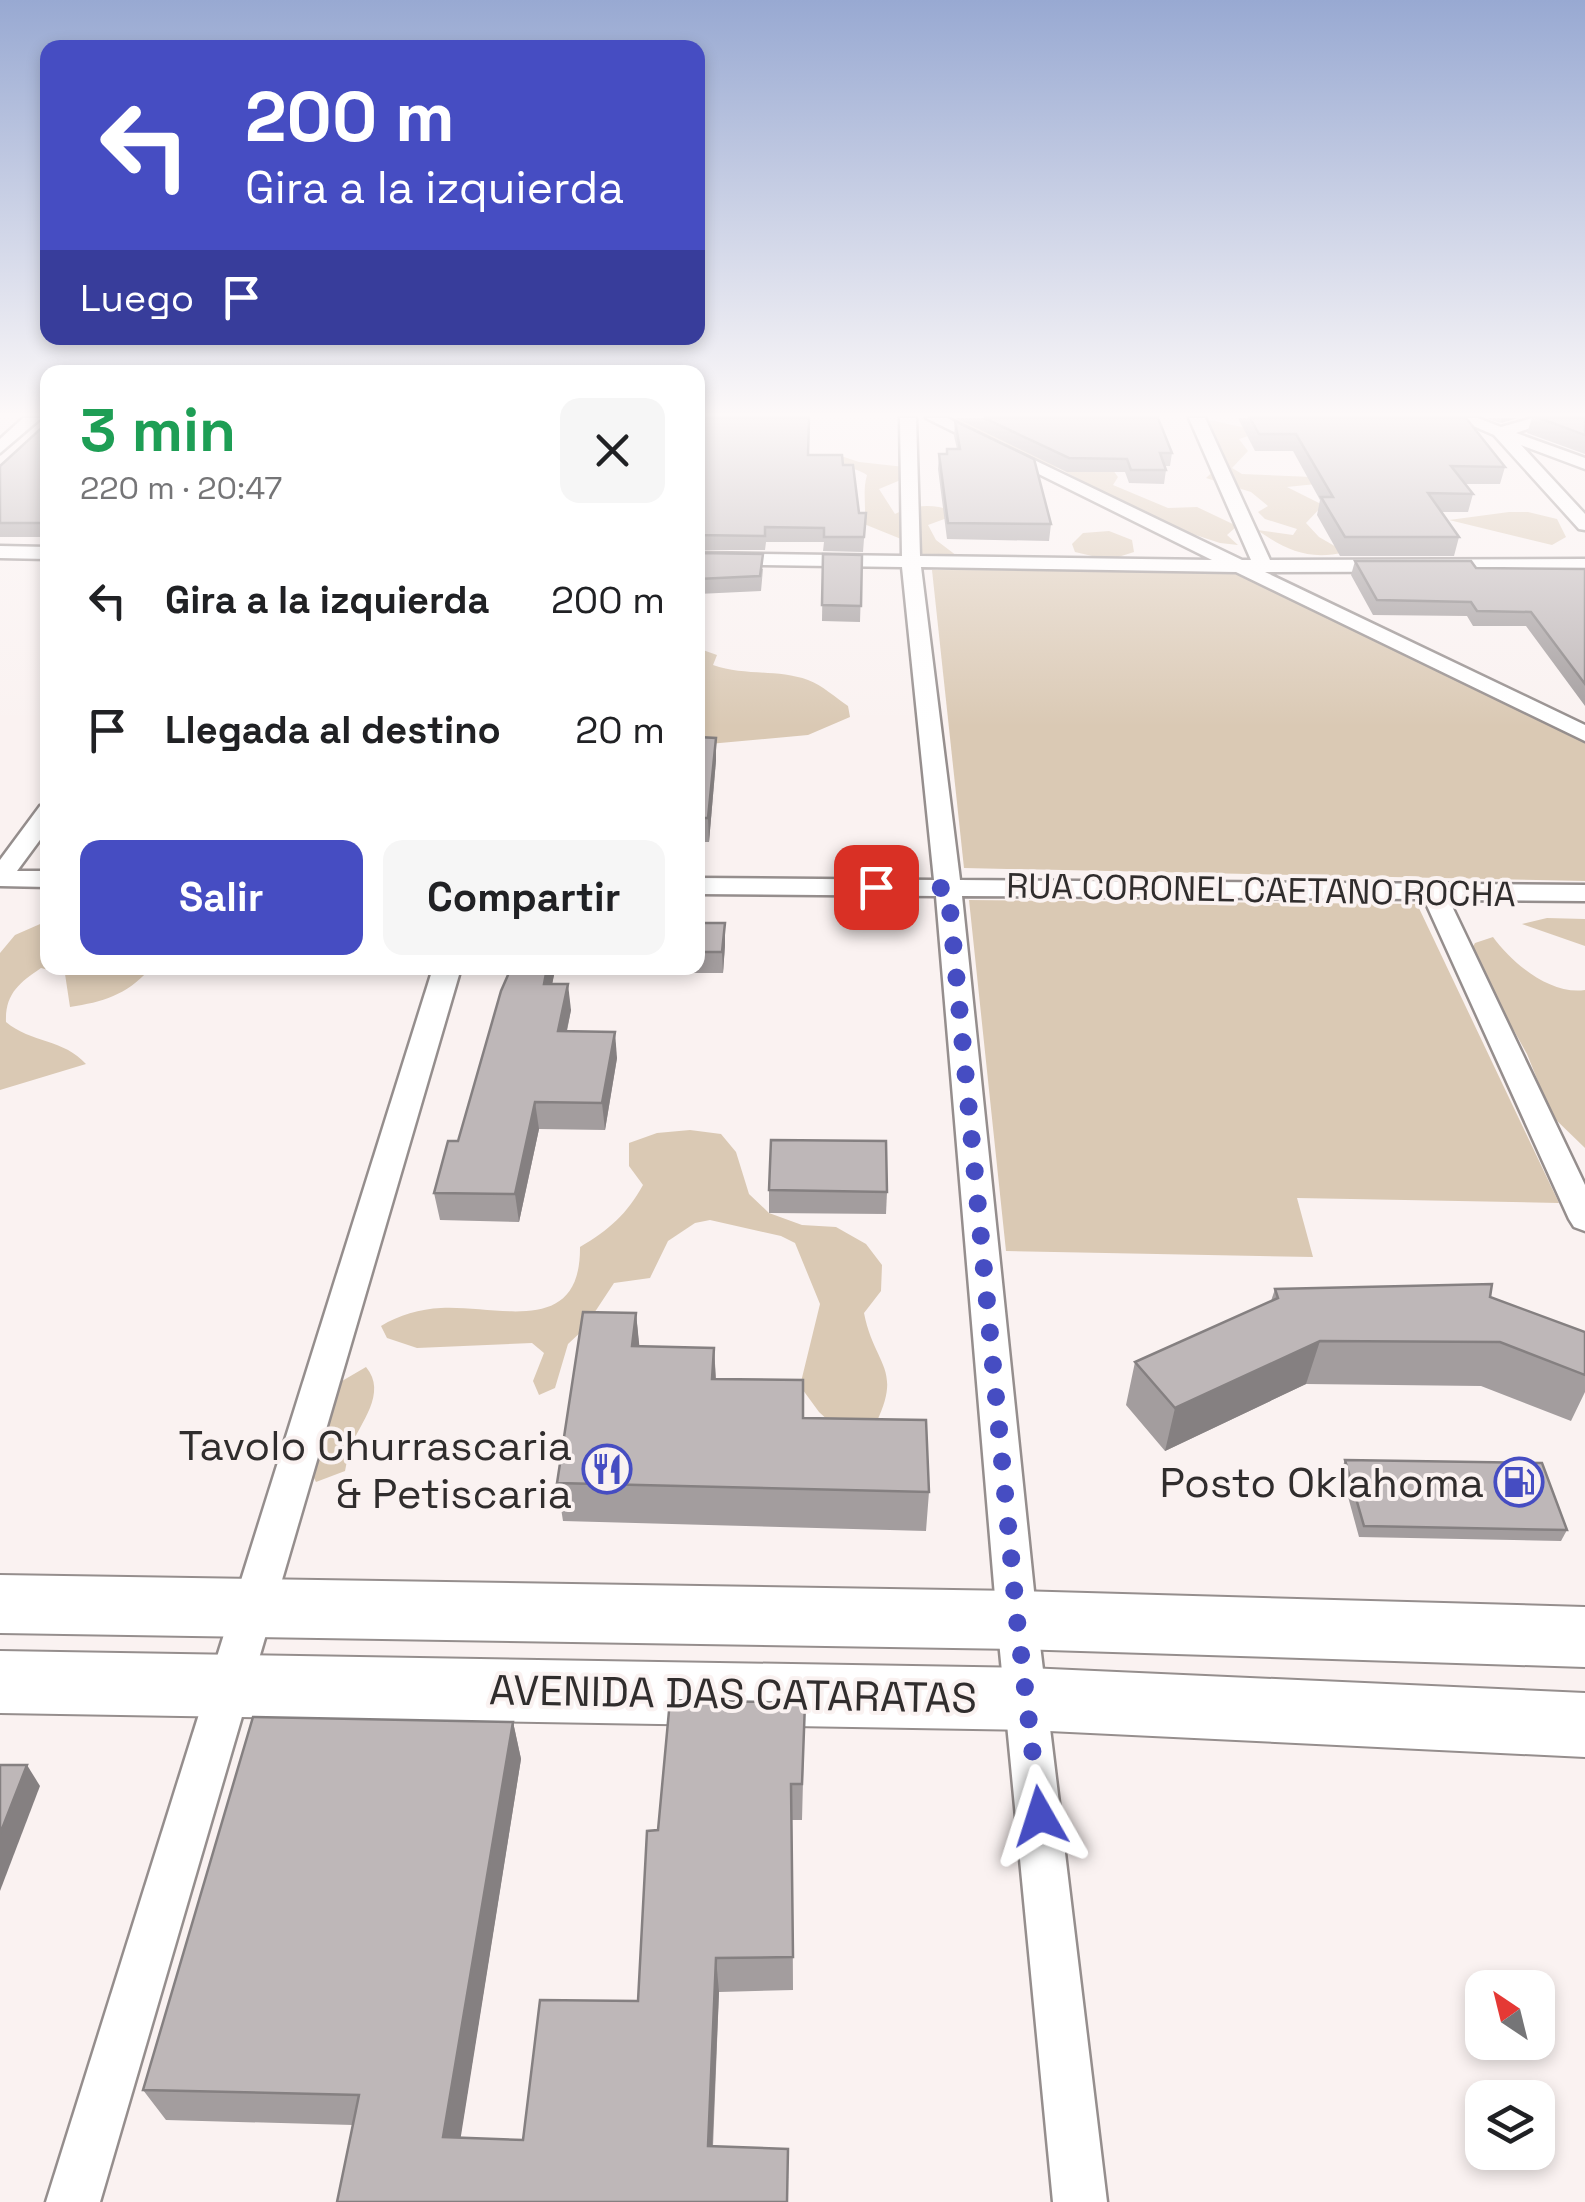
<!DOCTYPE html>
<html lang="es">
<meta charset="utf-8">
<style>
body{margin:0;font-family:"Space Grotesk",sans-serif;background:#f6f6f6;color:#202124;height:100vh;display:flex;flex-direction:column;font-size:38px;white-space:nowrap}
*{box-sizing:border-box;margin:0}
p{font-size:32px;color:#757577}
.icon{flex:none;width:55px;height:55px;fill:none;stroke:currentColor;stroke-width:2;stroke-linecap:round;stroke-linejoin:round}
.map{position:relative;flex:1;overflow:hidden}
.sheet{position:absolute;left:40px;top:365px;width:665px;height:610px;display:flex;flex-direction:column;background:#fff;border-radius:20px;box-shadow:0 5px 15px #0003}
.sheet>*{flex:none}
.guide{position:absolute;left:40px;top:40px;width:665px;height:305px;border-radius:20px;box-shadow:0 5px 15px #0003;background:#464dc2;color:#fff;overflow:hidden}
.needle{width:65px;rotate:325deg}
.fabs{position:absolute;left:1465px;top:1970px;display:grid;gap:20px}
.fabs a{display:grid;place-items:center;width:90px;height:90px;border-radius:20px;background:#fff;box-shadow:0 5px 15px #0003;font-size:50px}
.pin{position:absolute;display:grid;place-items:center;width:85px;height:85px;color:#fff;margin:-42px;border-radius:20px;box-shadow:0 5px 15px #0006}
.me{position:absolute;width:110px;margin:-55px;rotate:354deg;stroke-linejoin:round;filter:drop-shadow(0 0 8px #0008)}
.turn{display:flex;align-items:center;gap:35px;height:210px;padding:0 40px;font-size:45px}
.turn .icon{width:130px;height:130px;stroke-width:2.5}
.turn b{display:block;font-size:70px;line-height:85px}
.then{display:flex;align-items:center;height:95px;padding:0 40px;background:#0003;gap:20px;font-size:38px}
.round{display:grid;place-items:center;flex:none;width:105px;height:105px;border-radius:20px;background:#f6f6f6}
.summary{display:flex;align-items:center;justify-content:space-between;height:170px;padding:0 40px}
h1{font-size:60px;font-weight:700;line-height:75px;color:#1e9e55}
.button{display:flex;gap:20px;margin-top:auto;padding:20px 40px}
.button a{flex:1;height:115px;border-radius:20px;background:#464dc2;color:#fff;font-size:40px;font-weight:700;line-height:115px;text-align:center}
.button a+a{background:#f6f6f6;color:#202124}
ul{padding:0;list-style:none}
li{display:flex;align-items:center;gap:30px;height:130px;padding:0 40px}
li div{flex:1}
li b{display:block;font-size:38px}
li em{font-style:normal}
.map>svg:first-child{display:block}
</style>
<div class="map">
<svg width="1585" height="2202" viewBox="0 0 1585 2202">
<rect width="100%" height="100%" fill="#faf2f1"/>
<g fill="#dac9b4">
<path d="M949 418H973L1065 470 1110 466 1118 477 1113 485 1168 508 1197 507 1237 526 1227 535 1238 545 1220 543 1165 525 1058 468 1022 460 1005 443Z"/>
<path d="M1252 418 1260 432 1239 439 1248 451 1232 468 1242 474 1312 477 1316 484 1287 487 1323 505 1306 523 1319 537 1345 552C1309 561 1286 550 1257 530L1293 535 1297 529 1265 519 1258 512 1268 506 1251 492 1206 478 1218 467 1200 449 1196 421C1214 417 1229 427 1247 427Z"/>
<path d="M838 455 859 462 905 467 903 479 879 489 895 514C913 504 940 503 958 514L928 525 936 540 961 559 918 556 911 543 864 524C867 506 862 492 867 475 850 464 830 467 812 457Z"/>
<path d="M1509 512H1528L1557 519 1566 537 1552 545 1449 520Z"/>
<path d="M1109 531 1132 540 1134 552 1109 560 1075 552 1072 544 1083 533Z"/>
<path d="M932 570 1240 571 1585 737V881L964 868Z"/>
<path d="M700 649 717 655 713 665C743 676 777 669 808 680 822 685 836 698 848 706L850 717 808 735 698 745Z"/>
<path d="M969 900 1417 904 1559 1203 1297 1198 1313 1257 1006 1251Z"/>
<path d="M1547 918 1585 919V946L1522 924Z"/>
<path d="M47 921 48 968 149 970C126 995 103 1002 70 1007L65 974 41 968C19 983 5 994 6 1022 31 1043 64 1039 86 1064L0 1090V953L15 935Z"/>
<path d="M1493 937C1512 963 1550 995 1585 990V1148L1552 1116 1527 1054 1470 952 1475 943Z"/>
<path d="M690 1130 721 1134 736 1152 749 1194 769 1213 802 1225 836 1227 866 1244 882 1265 881 1291 864 1313C874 1365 903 1368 876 1423L843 1434 819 1412 800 1386 820 1304 795 1243 781 1236 710 1220 695 1223 668 1241 650 1278 614 1283 583 1330 568 1344 555 1388 539 1395 533 1381 544 1353 532 1343 417 1348 387 1338 381 1326C399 1315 420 1309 441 1308 498 1305 581 1338 580 1247 609 1230 627 1214 643 1185L629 1166V1143L657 1133Z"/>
<path d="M366 1367C388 1393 360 1423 350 1448 347 1455 347 1463 345 1471L316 1482 312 1474 342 1381Z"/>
</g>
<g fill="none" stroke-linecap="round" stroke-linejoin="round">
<g stroke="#958e8d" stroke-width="5">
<g id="street">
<path d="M23 418H41L0 453V439Z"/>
<path d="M900 418H916L920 556 1212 560 926 418H947L1242 560H1251L1189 418H1205L1270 560 1585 559V571L1265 572 1585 725V741L1236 572 921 567 960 880 1585 885V901L1449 900 1585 1185V1231L1574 1227 1569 1219 1424 899 962 896 1037 1620 1107 2202H1053L997 1620 936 896 698 894V878L934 880 902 567 698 564V553L902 556Z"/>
<path d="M1455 418H1478L1501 427 1533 418H1560L1516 433 1585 458V469L1521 445 1585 514V530L1579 529 1494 435Z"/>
<path d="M0 546 48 547V559L0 558Z"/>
<path d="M48 804V829L17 871H48V887L0 886V860L40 806Z"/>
<path d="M433 968H461L100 2202H46Z"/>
</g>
</g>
<g stroke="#958e8d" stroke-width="4">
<g id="primary">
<path d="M0 1575 1017 1591 1585 1607V1667L1017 1649 0 1633Z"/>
<path d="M0 1651 1028 1668 1585 1693V1757L1028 1730 0 1713Z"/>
</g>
</g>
<use href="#street" fill="#fff" fill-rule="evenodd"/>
<use href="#primary" fill="#fff" fill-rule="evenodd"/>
</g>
<g fill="#a39d9e">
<path d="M698 418 808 455 843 465 859 513H866L863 552 823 551 824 542H766L765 550H698Z"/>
<path d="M956 418H1158L1172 453 1170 466H1165L1166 470 1164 484 1129 483 1125 472H1067Z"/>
<path d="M1238 418H1466L1505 467 1500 484H1465L1473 494 1468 512H1441L1459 537 1454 556H1340L1317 515 1320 500 1293 451H1255Z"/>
<path d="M1486 418H1518L1501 423Z"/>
<path d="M1532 418H1585V454L1527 433Z"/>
<path d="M955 421 1051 524 1049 541 947 539 938 469 939 454H946L947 449H957L954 436Z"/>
<path d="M48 422V537H0V466Z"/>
<path d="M698 553 763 569 761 591 698 594Z"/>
<path d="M823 554 862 555 860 622 822 621Z"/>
<path d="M1355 561 1476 568 1585 569V706L1526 626H1473L1467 616 1373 615 1351 575Z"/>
<path d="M698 737 716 760 709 842H698Z"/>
<path d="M698 923H725V945L723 973H654L653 968H698Z"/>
<path d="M511 968H553L554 975 552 984 571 1010 567 1031 617 1058 605 1130 539 1129 519 1222 440 1220 434 1193 458 1141Z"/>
<path d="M769 1190 887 1192 886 1214 769 1213Z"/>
<path d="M1275 1289 1490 1297 1585 1332V1392L1571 1421 1481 1386 1306 1384 1165 1451 1126 1405 1135 1362 1271 1301Z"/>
<path d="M636 1313 639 1346 714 1348 716 1379 803 1418 929 1492 926 1531 563 1521 557 1483Z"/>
<path d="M1345 1460 1567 1530 1561 1541 1359 1537 1341 1471Z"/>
<path d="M805 1703 802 1820H792L793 1990 719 1992 713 2147 789 2178 353 2125 166 2120 143 2090 513 1722 521 1759 460 2138 523 2140 638 2001 658 1830Z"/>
</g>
<g fill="#858081">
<path d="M1502 418H1518L1501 423Z"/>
<path d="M716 738V760L709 842 708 818Z"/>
<path d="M725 923V945L723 973 722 952Z"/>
<path d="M547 968H553L554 975 547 1010 544 984Z"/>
<path d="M568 984 571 1010 561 1057 558 1031Z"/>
<path d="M615 1032 617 1058 605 1130 602 1103Z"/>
<path d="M535 1102 539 1129 519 1222 515 1194Z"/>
<path d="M636 1313 640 1352 632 1346Z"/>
<path d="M1320 1341 1306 1384 1165 1451 1175 1408Z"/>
<path d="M714 1348 716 1386 712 1379Z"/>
<path d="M513 1722 521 1759 456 2167 443 2137Z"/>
<path d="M27 1765 40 1786 0 1891V1834Z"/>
<path d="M716 1958 719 1992 711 2176 708 2146Z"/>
</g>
<g fill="#beb7b8" stroke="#858081" stroke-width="2.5">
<path d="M698 418H809L808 455H842L843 465H853L859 513H866L864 537H824V528L765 527V536L698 535Z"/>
<path d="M984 418H1158L1172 453H1160L1166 470H1131L1127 459 1069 458Z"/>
<path d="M1250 418H1466L1505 467 1451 466 1473 494 1428 493 1459 537H1345L1321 497H1333L1296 434H1259Z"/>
<path d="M1539 418H1585V435Z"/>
<path d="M955 421 1034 459 1051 524 948 523 939 454H947V449H960Z"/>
<path d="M48 422V523H0V466Z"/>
<path d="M698 553 763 554 760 576 698 579Z"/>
<path d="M823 554 862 555 861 606 822 605Z"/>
<path d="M1355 561H1471L1476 568 1585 569V684L1531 612 1477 611 1471 602 1377 600Z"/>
<path d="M698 737 716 738 708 818H698Z"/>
<path d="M698 923H725L722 952H698Z"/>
<path d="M511 968H547L544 984H568L558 1031 615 1032 602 1103 535 1102 515 1194 434 1193 448 1141H458L501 991Z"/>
<path d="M771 1140 886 1141 887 1192 769 1190Z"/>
<path d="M1492 1284 1490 1297 1585 1332V1375L1500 1342 1320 1341 1175 1408 1135 1362 1278 1298 1275 1289Z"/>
<path d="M583 1312 636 1313 632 1346 714 1348 712 1379 803 1380V1418L926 1420 929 1492 557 1483Z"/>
<path d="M1345 1460 1542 1463 1567 1530 1364 1526Z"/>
<path d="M670 1700 805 1703 802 1784H791L793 1957 716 1958 708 2146 788 2149 787 2202H337L359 2095 143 2090 253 1717 513 1722 443 2137 523 2140 540 2000 638 2001 647 1831 658 1830Z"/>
<path d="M0 1765H27L0 1834Z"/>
</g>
<linearGradient id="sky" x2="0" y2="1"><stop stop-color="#98a9d2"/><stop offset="0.57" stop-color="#fdf9f9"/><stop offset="1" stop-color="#fdf9f9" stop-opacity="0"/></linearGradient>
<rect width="1585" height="727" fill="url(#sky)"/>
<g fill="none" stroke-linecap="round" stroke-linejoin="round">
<path stroke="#464dc2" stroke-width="18" stroke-dasharray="0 32.4" d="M876 887 948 888 1017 1620 1040 1816"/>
</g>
<defs>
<g id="restaurant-ring" transform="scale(2.5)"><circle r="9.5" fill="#faf2f1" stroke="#464dc2" stroke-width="1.5"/><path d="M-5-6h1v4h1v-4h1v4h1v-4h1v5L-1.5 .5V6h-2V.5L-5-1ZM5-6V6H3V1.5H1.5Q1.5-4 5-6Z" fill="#464dc2"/></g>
<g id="fuel-ring" transform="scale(2.5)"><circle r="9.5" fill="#faf2f1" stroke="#464dc2" stroke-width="1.5"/><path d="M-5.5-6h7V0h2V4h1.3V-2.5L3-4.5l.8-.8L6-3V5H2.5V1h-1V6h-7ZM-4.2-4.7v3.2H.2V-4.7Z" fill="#464dc2"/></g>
</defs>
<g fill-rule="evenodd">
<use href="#restaurant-ring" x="607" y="1469"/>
<use href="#fuel-ring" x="1519" y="1482"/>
</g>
<g text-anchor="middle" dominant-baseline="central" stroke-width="8" stroke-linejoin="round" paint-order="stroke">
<g font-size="35" fill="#302d2d" stroke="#faf2f1">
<text transform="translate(1261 890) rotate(1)">RUA CORONEL CAETANO ROCHA</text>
</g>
<g font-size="42" fill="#302d2d" stroke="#faf2f1" text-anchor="end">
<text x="572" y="1445">Tavolo Churrascaria<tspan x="572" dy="48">&amp; Petiscaria</tspan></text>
<text x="1484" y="1482">Posto Oklahoma</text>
</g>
<g font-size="42" fill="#302d2d" stroke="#faf2f1">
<text transform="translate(733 1694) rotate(1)">AVENIDA DAS CATARATAS</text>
</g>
</g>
</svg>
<div class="fabs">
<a><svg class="needle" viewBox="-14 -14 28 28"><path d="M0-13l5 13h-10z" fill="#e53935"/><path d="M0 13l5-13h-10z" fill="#757577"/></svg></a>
<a><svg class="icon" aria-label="layers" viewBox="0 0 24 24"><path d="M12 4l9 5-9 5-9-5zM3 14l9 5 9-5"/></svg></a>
</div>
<div class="pin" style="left:876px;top:887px;background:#d93025"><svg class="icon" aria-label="arrive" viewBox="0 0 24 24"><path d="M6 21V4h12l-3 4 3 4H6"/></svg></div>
<svg class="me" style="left:1040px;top:1816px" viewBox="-20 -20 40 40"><path d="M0-17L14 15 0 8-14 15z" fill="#464dc2" stroke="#fff" stroke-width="4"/></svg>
<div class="guide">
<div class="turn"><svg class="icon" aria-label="left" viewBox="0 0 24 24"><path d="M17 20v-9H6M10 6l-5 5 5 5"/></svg><div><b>200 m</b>Gira a la izquierda</div></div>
<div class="then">Luego<svg class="icon" aria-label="arrive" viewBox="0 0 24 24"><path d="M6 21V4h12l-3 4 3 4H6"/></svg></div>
</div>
<section class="sheet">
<div class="summary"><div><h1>3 min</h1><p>220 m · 20:47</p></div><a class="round"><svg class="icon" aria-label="close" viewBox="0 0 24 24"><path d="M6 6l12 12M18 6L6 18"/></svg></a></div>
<ul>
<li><svg class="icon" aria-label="left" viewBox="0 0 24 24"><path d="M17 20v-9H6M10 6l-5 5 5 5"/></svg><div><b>Gira a la izquierda</b></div><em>200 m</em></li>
<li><svg class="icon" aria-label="arrive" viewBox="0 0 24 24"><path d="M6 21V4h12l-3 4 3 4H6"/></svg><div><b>Llegada al destino</b></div><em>20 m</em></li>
</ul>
<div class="button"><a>Salir</a><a>Compartir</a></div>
</section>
</div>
